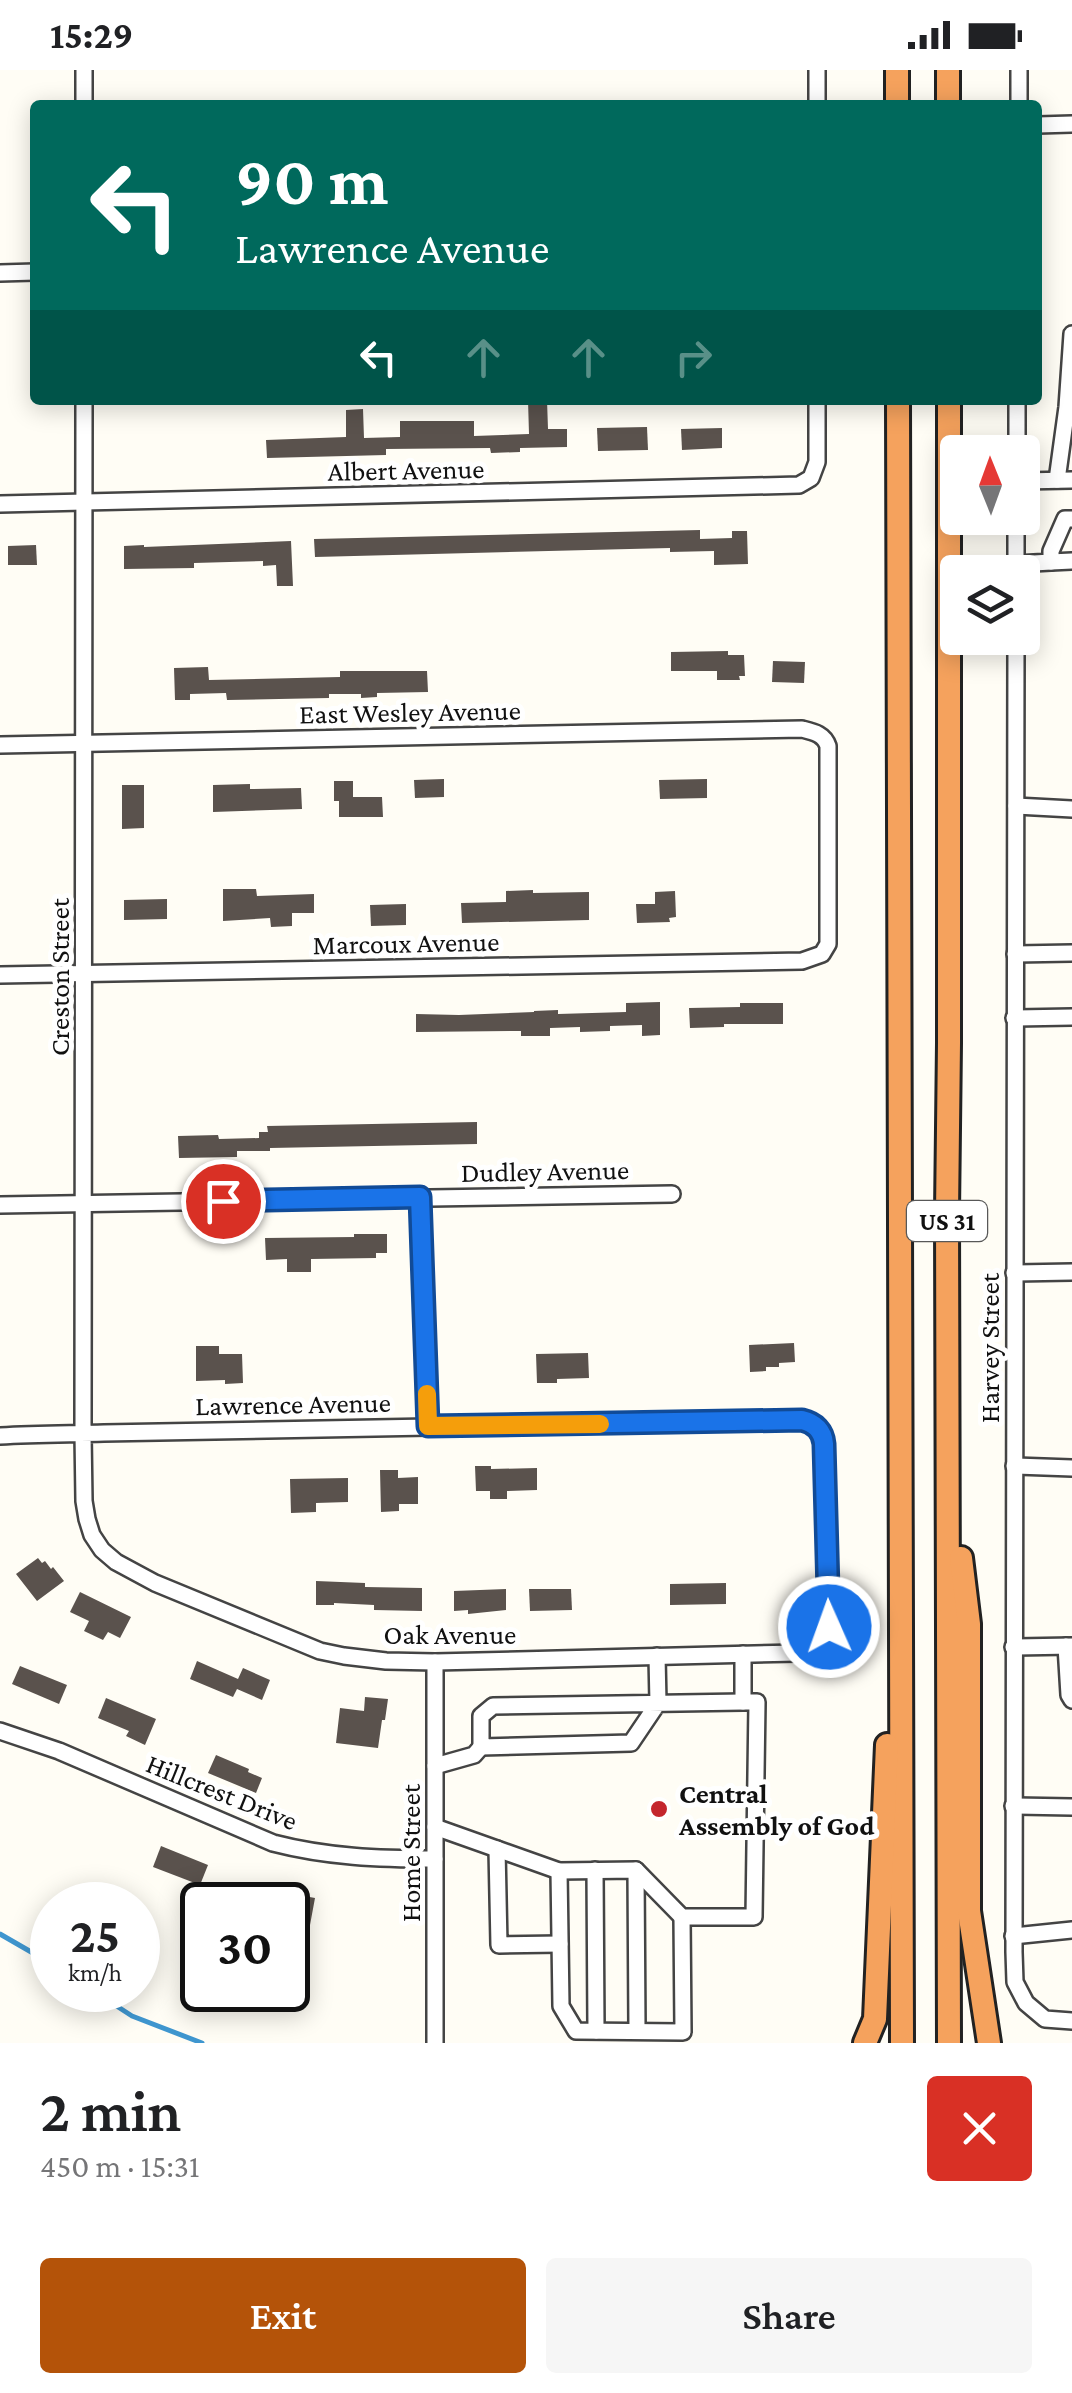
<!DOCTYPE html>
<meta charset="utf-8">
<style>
body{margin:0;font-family:"Crimson Pro",serif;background:#f6f6f6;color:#202124;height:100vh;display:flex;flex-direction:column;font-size:38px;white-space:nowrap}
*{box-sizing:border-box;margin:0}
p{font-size:32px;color:#757577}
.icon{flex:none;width:55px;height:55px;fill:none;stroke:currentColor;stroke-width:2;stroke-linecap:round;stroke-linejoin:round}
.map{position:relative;height:1973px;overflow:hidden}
.panel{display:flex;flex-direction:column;background:#fff;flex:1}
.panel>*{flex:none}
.guide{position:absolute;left:30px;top:30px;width:1012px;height:305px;border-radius:10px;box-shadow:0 5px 25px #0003;background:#00695c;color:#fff;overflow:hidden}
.needle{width:65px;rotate:359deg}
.controls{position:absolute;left:940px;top:365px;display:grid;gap:20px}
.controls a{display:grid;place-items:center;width:100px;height:100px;border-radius:10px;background:#fff;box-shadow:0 5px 25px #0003;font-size:50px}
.speed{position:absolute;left:30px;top:1812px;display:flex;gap:20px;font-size:50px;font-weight:700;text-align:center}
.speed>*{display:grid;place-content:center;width:130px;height:130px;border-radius:50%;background:#fff;box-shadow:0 5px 25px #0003;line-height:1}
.speed small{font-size:25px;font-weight:400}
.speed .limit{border:5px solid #111;border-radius:15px;background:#fff;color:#111}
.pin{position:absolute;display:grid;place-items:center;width:85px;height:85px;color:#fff;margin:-42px;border:5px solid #fff;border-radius:50%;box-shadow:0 2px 10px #0007}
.me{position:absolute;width:110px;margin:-55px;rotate:358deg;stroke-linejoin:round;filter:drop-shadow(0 0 8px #0008)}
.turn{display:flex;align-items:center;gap:35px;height:210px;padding:0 40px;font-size:45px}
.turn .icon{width:130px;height:130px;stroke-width:2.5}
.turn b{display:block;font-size:70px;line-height:85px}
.lanes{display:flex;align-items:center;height:95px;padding:0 40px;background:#0003;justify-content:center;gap:50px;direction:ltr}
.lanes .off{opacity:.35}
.round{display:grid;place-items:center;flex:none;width:105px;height:105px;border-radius:10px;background:#f6f6f6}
.head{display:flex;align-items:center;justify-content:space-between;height:170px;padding:0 40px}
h1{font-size:60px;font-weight:600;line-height:75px}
.action{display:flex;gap:20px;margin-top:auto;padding:20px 40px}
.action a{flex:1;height:115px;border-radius:10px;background:#b45309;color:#fff;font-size:40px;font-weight:600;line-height:115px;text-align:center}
.action a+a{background:#f6f6f6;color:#202124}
.status{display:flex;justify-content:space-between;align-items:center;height:70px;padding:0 50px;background:#fff;direction:ltr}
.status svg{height:28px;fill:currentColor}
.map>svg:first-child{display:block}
</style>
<div class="status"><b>15:29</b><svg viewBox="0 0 49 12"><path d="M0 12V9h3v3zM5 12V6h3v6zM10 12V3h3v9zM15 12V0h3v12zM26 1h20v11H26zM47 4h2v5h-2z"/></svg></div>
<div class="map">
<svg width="1072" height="1973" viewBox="0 0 1072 1973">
<rect width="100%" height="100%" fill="#fffdf5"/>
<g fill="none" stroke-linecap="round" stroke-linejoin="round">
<g stroke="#3f96cf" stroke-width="5">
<path d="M0 1864 52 1894"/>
<path d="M92 1920 132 1946 202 1973"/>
</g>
</g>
<g fill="#5a524d">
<path d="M528 330H547L548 359H567V377L520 378V382L491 383 490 378 386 379V385L267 388 266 370 346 367V340L363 339 364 368 400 367V351H474V366L529 364Z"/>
<path d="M647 357 648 380 598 381 597 358Z"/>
<path d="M722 358V378L682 380 681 359Z"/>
<path d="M700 460V469L732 468V461H747L748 494 714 495V481L670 482V478L315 487 314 469Z"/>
<path d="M291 471 293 516H277L276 495 263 496V491L194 493V498L124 499V476L144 475V477Z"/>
<path d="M36 475 37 495H8V476Z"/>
<path d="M728 581V585H744L745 606H739L740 610H717V601H671V582Z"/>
<path d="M773 591 805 592 804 613 772 612Z"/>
<path d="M208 597 209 610 340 607V601H427L428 622 377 623V627L361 628V624H329V628L227 630 226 623 190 624V630H175L174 598Z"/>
<path d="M444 709V727L415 728 414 710Z"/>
<path d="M707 709V728L660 729 659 710Z"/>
<path d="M334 711H353V727H382L383 747H339V731H334Z"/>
<path d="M250 714V719L301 718 302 739 213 742V715Z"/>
<path d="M122 715H144V758L122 759Z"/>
<path d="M223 819H256L257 826 314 824V843H292V856L271 857 270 848 223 851Z"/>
<path d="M533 820V823L589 822V850L462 853 461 833 506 832V821Z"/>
<path d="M675 821 676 847 669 848 670 852 637 853 636 834H655V822Z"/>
<path d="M167 829V849L124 850V830Z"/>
<path d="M406 834V855L371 856 370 835Z"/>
<path d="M660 932V965L642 966V955L610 956V961L580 962V957L550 958V966H521V961L416 962V944L459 945 534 942V941L558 940V944L626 942V933Z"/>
<path d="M740 933H783V954H724V957L690 958 689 938 740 937Z"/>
<path d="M477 1052V1074L270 1078V1081H237V1087L179 1088 178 1066 218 1065 219 1069 259 1068V1062H268L267 1056Z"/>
<path d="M354 1164H387V1183H376V1188L311 1189V1202H287V1189L266 1190 265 1168 354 1167Z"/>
<path d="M794 1273 795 1292 779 1293V1297H766V1301L750 1302 749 1275Z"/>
<path d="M196 1276H219V1284H242L243 1313 225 1314V1310L196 1311Z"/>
<path d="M588 1283 589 1308 557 1309V1313H537L536 1284Z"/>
<path d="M475 1396H491V1399L537 1398V1420L507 1421V1429H490V1421H476Z"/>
<path d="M380 1400H398V1408L418 1407V1434H399V1441L381 1442Z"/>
<path d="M348 1408V1432L316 1433V1442L291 1443 290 1409Z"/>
<path d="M38 1488 42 1493 45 1491 51 1499 53 1497 64 1511 37 1531 16 1504Z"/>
<path d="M316 1511 365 1513V1517L422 1518V1541L374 1540V1535L334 1533V1535H316Z"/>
<path d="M726 1513V1534L670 1535V1514Z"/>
<path d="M506 1519V1540L468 1544V1540L454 1541V1521Z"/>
<path d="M529 1519H571L572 1540 530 1541Z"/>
<path d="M80 1522 131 1547 120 1568 108 1562 103 1570 84 1561 89 1551 70 1542Z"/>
<path d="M197 1591 238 1609 243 1598 270 1610 262 1630 237 1619 233 1627 190 1609Z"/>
<path d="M20 1596 67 1615 59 1634 12 1614Z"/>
<path d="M365 1627 388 1629 385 1650H382L378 1678 336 1673 340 1638 364 1641Z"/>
<path d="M106 1628 156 1649 145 1675 126 1666 129 1661 98 1648Z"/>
<path d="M216 1685 249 1699 248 1702 262 1708 256 1723 208 1703Z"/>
<path d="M161 1776 208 1795 200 1815 153 1797Z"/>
<path d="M299 1825 315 1828 310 1855 288 1850V1826L298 1828Z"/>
</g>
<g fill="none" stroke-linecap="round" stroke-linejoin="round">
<g stroke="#444" stroke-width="20">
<g id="minor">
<path d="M817 0V35"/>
<path d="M1019 0V35"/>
<path d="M84 35V0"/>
<path d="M1038 55 1072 54"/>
<path d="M0 203 35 202"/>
<path d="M1017 382V330"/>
<path d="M1057 410 1067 337 1072 264"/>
<path d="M1022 411 1072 410"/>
<path d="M0 434 799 415 811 408 817 392V330"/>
<path d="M1051 492 1072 491"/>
<path d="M1016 494 1051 492V481L1065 449H1072"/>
<path d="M1016 502V448"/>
<path d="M1016 568 1014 1882 1015 1912 1026 1933 1045 1949 1072 1951"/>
<path d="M0 675 802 659C814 662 824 664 828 676V874L822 884 802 891 0 905"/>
<path d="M1016 736 1072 739"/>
<path d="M1015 884 1072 883"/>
<path d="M1014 948 1072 947"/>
<path d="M420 1127 428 1357"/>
<path d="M0 1135 672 1124"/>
<path d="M1014 1203 1072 1202"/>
<path d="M0 1366C35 1364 69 1364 104 1363L803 1350C815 1353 822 1361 824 1374L828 1569C819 1581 811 1583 797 1583L435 1592 386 1591 344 1586 320 1581 155 1513 116 1492 102 1480 92 1465 87 1449 84 1431 83 1364 84 330"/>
<path d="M1014 1396 1072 1398"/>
<path d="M1066 1576 1069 1625 1072 1630"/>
<path d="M1013 1577 1072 1576"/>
<path d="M743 1584V1632"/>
<path d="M0 1661 59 1681 273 1773C327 1787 379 1789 435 1789"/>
<path d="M435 1696 474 1685 481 1677"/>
<path d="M1013 1736 1072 1737"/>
<path d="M435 1757 559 1801 636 1800 682 1847H754L757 1632H743L493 1636 481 1646V1677L631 1673 658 1633 657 1586"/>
<path d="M497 1779 499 1875 560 1874"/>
<path d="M595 1800 596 1961"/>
<path d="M636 1800 637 1961"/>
<path d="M559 1801 561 1936 576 1961 683 1962 682 1847"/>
<path d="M1013 1866 1072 1860"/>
<path d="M435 1973V1592"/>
</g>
</g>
<g stroke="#222" stroke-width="28">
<g id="highway">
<path d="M897 0V35"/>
<path d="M948 0V35"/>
<path d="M898 330 902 1973"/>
<path d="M949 330V973L947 1143 949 1973"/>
<path d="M961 1488 969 1554V1841L989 1973"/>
<path d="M865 1973 875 1949 887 1675"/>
</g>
</g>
<use href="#minor" stroke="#fff" stroke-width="15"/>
<use href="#highway" stroke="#f5a25d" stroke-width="22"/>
</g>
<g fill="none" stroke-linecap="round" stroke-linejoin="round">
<g stroke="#114b97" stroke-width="25">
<path id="route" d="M223 1131 420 1127 428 1356 802 1350C815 1353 823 1361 824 1374L829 1557"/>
</g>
<use href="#route" stroke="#1a73e8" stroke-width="18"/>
<path stroke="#f59e0b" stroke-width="18" d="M427 1324 428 1356 600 1354"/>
</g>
<circle fill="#c4262e" stroke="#fff" stroke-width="4" cx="659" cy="1739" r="10"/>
<g text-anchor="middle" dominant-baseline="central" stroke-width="10" stroke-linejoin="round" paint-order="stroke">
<rect fill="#fff" stroke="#585858" stroke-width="2.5" x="907" y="1131" width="80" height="40" rx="8"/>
<g font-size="25" font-weight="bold" fill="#111">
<text x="947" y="1151">US 31</text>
</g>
<g font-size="28" fill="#111" stroke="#fff">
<text transform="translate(406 400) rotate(-1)">Albert Avenue</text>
<text transform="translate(410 642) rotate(-1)">East Wesley Avenue</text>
<text transform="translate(406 873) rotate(-1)">Marcoux Avenue</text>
<text transform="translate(59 907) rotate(-90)">Creston Street</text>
<text transform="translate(545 1101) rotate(-1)">Dudley Avenue</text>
<text transform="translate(989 1278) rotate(-90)">Harvey Street</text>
<text transform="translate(293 1334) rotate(-1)">Lawrence Avenue</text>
<text x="450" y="1564">Oak Avenue</text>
<text transform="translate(222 1722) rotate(22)">Hillcrest Drive</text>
<text transform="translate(410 1783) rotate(-90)">Home Street</text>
</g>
<g font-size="28" font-weight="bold" fill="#111" stroke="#fff" text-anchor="start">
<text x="679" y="1723">Central<tspan x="679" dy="32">Assembly of God</tspan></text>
</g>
</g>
</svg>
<div class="controls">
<a><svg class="needle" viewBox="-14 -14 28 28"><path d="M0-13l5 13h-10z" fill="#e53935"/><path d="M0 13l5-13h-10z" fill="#757577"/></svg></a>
<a><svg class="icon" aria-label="layers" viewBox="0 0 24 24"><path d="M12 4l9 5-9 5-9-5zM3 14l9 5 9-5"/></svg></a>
</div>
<div class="speed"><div>25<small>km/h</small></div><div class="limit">30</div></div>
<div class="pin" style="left:223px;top:1131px;background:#d93025"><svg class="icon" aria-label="arrive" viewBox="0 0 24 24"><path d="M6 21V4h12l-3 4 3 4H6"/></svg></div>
<svg class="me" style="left:829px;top:1557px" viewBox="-20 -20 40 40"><circle r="17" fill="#1a73e8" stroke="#fff" stroke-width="3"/><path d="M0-11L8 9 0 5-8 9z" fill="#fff"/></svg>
<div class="guide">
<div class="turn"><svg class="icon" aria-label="left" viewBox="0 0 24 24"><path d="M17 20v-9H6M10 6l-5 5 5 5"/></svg><div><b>90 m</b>Lawrence Avenue</div></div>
<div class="lanes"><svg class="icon" aria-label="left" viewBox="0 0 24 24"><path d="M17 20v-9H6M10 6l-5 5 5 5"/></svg><svg class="icon off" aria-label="ahead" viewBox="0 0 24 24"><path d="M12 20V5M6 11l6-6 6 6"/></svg><svg class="icon off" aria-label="ahead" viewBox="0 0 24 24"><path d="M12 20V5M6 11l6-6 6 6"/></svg><svg class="icon off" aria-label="right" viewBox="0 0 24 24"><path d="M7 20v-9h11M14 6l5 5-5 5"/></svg></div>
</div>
</div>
<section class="panel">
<div class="head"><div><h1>2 min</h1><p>450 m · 15:31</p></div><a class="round" style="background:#d93025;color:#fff"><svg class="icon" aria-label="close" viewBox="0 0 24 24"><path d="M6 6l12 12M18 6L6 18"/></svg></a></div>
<div class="action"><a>Exit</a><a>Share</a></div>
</section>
